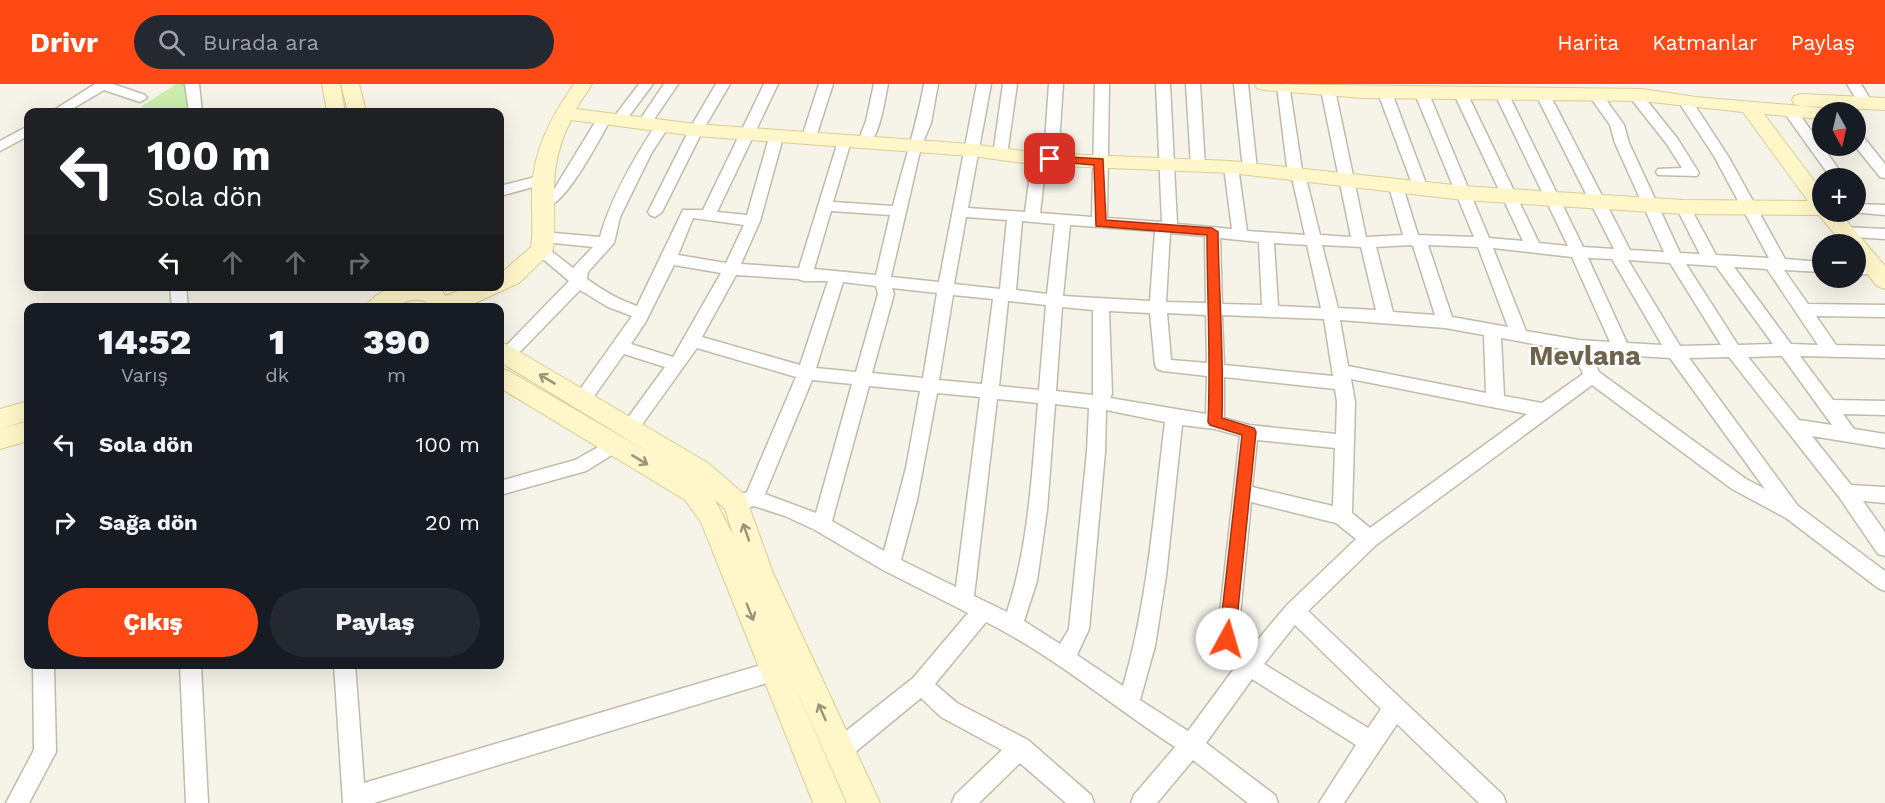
<!DOCTYPE html>
<html lang="tr">
<meta charset="utf-8">
<style>
body{margin:0;font-family:"Work Sans",sans-serif;background:#242831;color:#f1f3f6;height:100vh;display:flex;flex-direction:column;font-size:22px;white-space:nowrap}
*{box-sizing:border-box;margin:0}
p{font-size:20px;color:#9ea1a6}
.icon{flex:none;width:33px;height:33px;fill:none;stroke:currentColor;stroke-width:2;stroke-linecap:round;stroke-linejoin:round}
.map{position:relative;flex:1;overflow:hidden}
.side{position:absolute;left:24px;top:219px;width:480px;height:366px;display:flex;flex-direction:column;background:#171b24;border-radius:12px;box-shadow:0 6px 24px #0002}
.side>*{flex:none}
.guide{position:absolute;left:24px;top:24px;width:480px;height:183px;border-radius:12px;box-shadow:0 6px 24px #0002;background:#202124;color:#fff;overflow:hidden}
.needle{width:39px;rotate:172deg}
.buttons{position:absolute;left:1812px;top:18px;display:grid;gap:12px}
.buttons a{display:grid;place-items:center;width:54px;height:54px;border-radius:50%;background:#171b24;box-shadow:0 6px 24px #0002;font-size:30px}
.pin{position:absolute;display:grid;place-items:center;width:51px;height:51px;color:#fff;margin:-26px;border-radius:12px;box-shadow:0 3px 9px #0006}
.me{position:absolute;width:66px;margin:-33px;rotate:6deg;stroke-linejoin:round;filter:drop-shadow(0 0 4px #0008)}
.turn{display:flex;align-items:center;gap:21px;height:126px;padding:0 24px;font-size:27px}
.turn .icon{width:78px;height:78px;stroke-width:2.5}
.turn b{display:block;font-size:42px;line-height:51px}
.lanes{display:flex;align-items:center;height:57px;padding:0 24px;background:#0003;justify-content:center;gap:30px;direction:ltr}
.lanes .off{opacity:.35}
.eta{display:flex;justify-content:space-evenly;align-items:center;height:102px;text-align:center}
.eta b{font-size:36px;font-weight:800;line-height:42px}
.button{display:flex;gap:12px;margin-top:auto;padding:12px 24px}
.button a{flex:1;height:69px;border-radius:36px;background:#ff4a16;color:#fff;font-size:24px;font-weight:800;line-height:69px;text-align:center}
.button a+a{background:#242831;color:#f1f3f6}
ul{padding:0;list-style:none}
li{display:flex;align-items:center;gap:18px;height:78px;padding:0 24px}
li div{flex:1}
li b{display:block;font-size:22px}
li em{font-style:normal}
header{display:flex;align-items:center;gap:36px;box-sizing:border-box;height:84px;padding:0 30px;background:#ff4a16;color:#fff}
header strong{font-size:28px}
nav{display:flex;gap:33px;margin-inline-start:auto;font-size:21px}
.search{width:420px;height:54px;background:#242831;display:flex;align-items:center;gap:15px;box-sizing:border-box;padding:0 21px;border-radius:33px;color:#9ea1a6;font-size:22px}
.map>svg:first-child{display:block}
</style>
<header>
<strong>Drivr</strong>
<div class="search"><svg class="icon" aria-label="search" viewBox="0 0 24 24"><circle cx="10" cy="10" r="6"/><path d="M15 15l6 6"/></svg>Burada ara</div>
<nav><a>Harita</a><a>Katmanlar</a><a>Paylaş</a></nav>
</header>
<div class="map">
<svg width="1885" height="719" viewBox="0 0 1885 719">
<rect width="100%" height="100%" fill="#f6f3e9"/>
<path fill="#ccedae" d="M176 0H187L192 28H144L142 22Z"/>
<g fill="none" stroke-linecap="round" stroke-linejoin="round">
<g stroke="#c2bbaa" stroke-width="3">
<g id="street">
<path d="M95 0H113L145 11 147 14 140 18 104 6 67 28H51Z"/>
<path d="M185 0H199L202 28H189Z"/>
<path d="M639 0H653L623 40H613L611 37Z"/>
<path d="M664 0H678L649 43H639L637 40Z"/>
<path d="M716 0H730L703 46 662 128 655 133 650 131 648 128 689 46Z"/>
<path d="M764 0H778L717 128 747 131 770 50 772 47H782L784 50 760 137 741 180 799 184 839 54 844 53 851 57 833 118 893 122C903 81 917 41 924 0H938L931 39 921 63 891 193 939 198 977 0H991L968 124 1025 128 1032 75 1039 71 1044 72 1049 0H1063L1058 75 1051 79 1046 78 1040 129 1092 133 1095 0H1109L1107 134 1162 138 1156 0H1170L1177 140 1232 145 1224 83 1231 79 1238 83 1247 147 1305 151 1292 94 1288 90 1277 2 1289 0 1302 86 1305 90 1320 151 1351 153 1321 6 1328 2 1335 6 1366 153 1403 151 1389 103 1396 98 1403 103 1418 151 1474 153 1415 10 1422 6 1429 10 1489 154 1523 157 1454 10 1456 7H1466L1539 159 1568 162 1495 10 1497 7H1507L1583 163 1614 165 1535 9 1542 5 1549 9 1630 166 1664 168 1615 59 1610 41 1588 10 1595 6 1600 7 1624 41 1629 59 1680 169 1700 170 1676 123 1683 118 1690 123 1716 171 1769 174 1714 72 1678 17 1685 13 1690 14 1728 72 1785 175 1822 178V188L1784 186 1808 220 1885 221V233L1816 232 1836 261 1885 262V274L1800 272 1833 316 1885 317V331L1843 330 1854 345 1885 350V364L1812 352 1851 401 1885 403V419L1863 417 1885 448V472L1878 470 1839 413 1729 273 1689 274 1798 422 1885 487V507L1878 504 1786 434 1732 405 1592 301 1376 461 1308 527 1503 711 1506 719H1479L1397 640 1344 719H1319L1356 661 1252 595 1206 659 1275 711 1278 719H1248L1193 676 1157 719H1131L1134 711 1175 663C1112 622 1054 572 986 538L935 600 957 619 1028 656 1091 711 1094 719H1066L1020 679 979 719H952L955 711 1002 666 941 633 921 614 848 674 840 677 832 674 829 666 832 658 913 594 968 529 883 486 815 446 785 432 754 422 736 427 729 424 727 419 729 414 747 408 796 293 697 264 636 349 630 351 624 349 621 344 624 339 665 283 624 270 588 321 582 323 576 321 573 316 576 311 632 232 608 223 580 206 513 275 507 277 500 273 501 267 569 197 537 170 534 166 540 161 535 157 538 153 554 149 600 153C611 113 634 74 657 39L662 38 669 42 651 70 620 133 614 159 588 188 587 195C602 206 619 216 637 222L683 126H703ZM831 127 890 131 876 191 814 185ZM966 133 1007 136 1000 205 954 200ZM693 134 744 141 726 179 678 171ZM1022 137 1055 140 1047 210 1016 206ZM1070 141 1155 147 1150 217 1063 212ZM1170 149 1205 152 1206 219 1166 218ZM1220 154 1259 158 1262 221 1222 220ZM554 159 593 163 573 184 545 162ZM1274 159 1307 161 1321 224 1278 222ZM1322 161 1361 163 1376 226 1338 224ZM1410 161 1413 162 1435 231 1393 228 1376 163ZM1428 161 1478 163 1508 243 1452 233ZM1493 164 1572 173 1610 258 1579 256 1526 247ZM1588 174 1612 175 1662 261 1627 259ZM1628 176 1670 179 1721 261 1680 262ZM1686 180 1716 182 1773 260 1738 261ZM674 181 721 189 673 273 631 260 645 239ZM1734 183 1767 185 1818 261 1791 260ZM736 191 798 195 804 197H828L800 281 702 253ZM843 198 876 202 878 210 856 288 816 284ZM892 204 937 209 923 294 872 289 894 210ZM953 211 993 215 982 300 939 296ZM1008 217 1046 221 1039 306 999 302ZM1062 223 1093 226V311L1056 307ZM1109 227 1150 229 1155 281 1157 285 1163 287 1207 292 1206 330 1110 314 1112 310ZM1167 229 1206 231 1207 279 1171 276ZM1222 231 1324 235 1333 292 1224 281ZM1340 236 1445 244 1484 251 1486 309 1348 282ZM1501 254 1573 267 1583 290 1542 319 1504 312ZM1590 269 1670 274 1765 405 1746 395 1599 288ZM1782 272 1832 341 1799 336 1748 273ZM1224 293 1335 305 1337 318 1336 350 1249 341 1224 334ZM1351 295 1527 330 1370 444 1352 429 1355 318ZM812 296 852 300 816 429 765 410ZM869 302 920 307 906 384 884 467 832 437ZM937 309 980 313 956 503 901 476 917 416ZM997 315 1038 319C1032 389 1029 460 1007 528L974 512ZM1055 320 1089 324 1087 368 1069 545 1060 560 1024 537 1037 497 1047 426ZM1106 326 1165 338C1154 426 1148 517 1123 602L1077 571 1089 545 1105 368ZM1182 341 1215 345 1240 352 1217 555 1236 582 1188 647 1140 616 1155 562 1166 492ZM1257 356 1335 364 1333 422 1252 403ZM1251 418 1336 439 1356 455 1287 521 1249 566 1238 552ZM1295 541 1381 625 1368 644 1264 580Z"/>
<path d="M819 0H833L816 53 809 57 802 53Z"/>
<path d="M874 0H888C885 14 879 59 865 62L858 58 866 37Z"/>
<path d="M1003 0H1017L1007 71 1000 75 993 71Z"/>
<path d="M1186 0H1200L1205 82 1198 86 1191 82Z"/>
<path d="M1234 0H1248L1257 86 1250 90 1243 86Z"/>
<path d="M1847 0H1861L1873 20 1871 23H1861Z"/>
<path d="M1385 5 1392 9 1428 105 1426 108H1416L1414 105 1378 9Z"/>
<path d="M1635 7 1640 8 1677 54 1699 89 1697 92 1658 91 1656 88 1658 85 1682 84 1666 59 1628 11Z"/>
<path d="M1790 23 1795 24 1845 94H1831L1783 27Z"/>
<path d="M604 31 611 35C599 55 562 132 537 125L535 122 553 107 597 35Z"/>
<path d="M28 42V52L0 67V57Z"/>
<path d="M1856 49 1861 50 1885 80V94L1880 93 1855 62Z"/>
<path d="M543 91 548 93 550 96 548 99 500 112V102Z"/>
<path d="M1856 120 1885 121V131L1851 128H1856Z"/>
<path d="M1844 143 1885 145V155L1839 152 1836 148Z"/>
<path d="M1856 180 1882 182 1884 186 1882 190H1856Z"/>
<path d="M170 202H186L188 224H172Z"/>
<path d="M614 354 620 356 623 361 620 366 586 387 500 411V397L575 376Z"/>
<path d="M774 577 781 580 785 587 781 594 774 597 374 719H343L334 580H355L364 699Z"/>
<path d="M33 580H54L56 668 29 719H6L34 666Z"/>
<path d="M180 580H201L208 719H186Z"/>
</g>
</g>
<g stroke="#dacc95" stroke-width="2">
<g id="secondary">
<path d="M322 0H340L345 28H327Z"/>
<path d="M341 0H359L366 28H348Z"/>
<path d="M574 0H592L576 25 696 40 971 60 1039 69 1231 77 1463 102 1683 116 1808 117 1743 28 1642 17 1363 14 1264 6 1257 4 1255 0 1642 5 1696 13 1801 22 1794 20 1792 16 1794 12 1801 10 1885 14V26L1802 22 1829 25 1831 28H1822V35L1764 30 1822 107V128H1839L1885 182V205L1877 202 1856 176V160H1843L1819 131 1683 130 1463 116 1231 89 1039 81 971 72 696 52 571 36C545 88 558 114 553 166L519 199 464 224H427L425 217C408 213 405 220 391 224 383 226 372 224 365 224 379 199 418 198 442 206L445 212 470 202H500V190L531 163C534 144 531 126 532 107 533 65 552 32 574 0Z"/>
<path d="M500 258 508 261 708 379 745 411 773 489 880 719H847L794 600 846 719H813L701 438 685 416 500 304V284L509 287 648 368 500 278ZM715 416 725 425 733 451Z"/>
<path d="M28 317V336L0 345V325Z"/>
<path d="M28 337V357L0 365V345Z"/>
</g>
</g>
<use href="#street" fill="#fff" fill-rule="evenodd"/>
<use href="#secondary" fill="#fff6c9" fill-rule="evenodd"/>
</g>
<defs><path id="oneway-shaft" d="M-6 0H5M1.5-3L5.5 0L1.5 3" fill="none" stroke-width="1.6" stroke-linecap="round" stroke-linejoin="round" transform="scale(1.5)"/></defs>
<g stroke="#9b9478">
<use href="#oneway-shaft" transform="translate(547 295) rotate(-149)"/>
<use href="#oneway-shaft" transform="translate(640 376) rotate(31)"/>
<use href="#oneway-shaft" transform="translate(746 448) rotate(-109)"/>
<use href="#oneway-shaft" transform="translate(750 528) rotate(68)"/>
<use href="#oneway-shaft" transform="translate(822 628) rotate(-114)"/>
</g>
<path fill="#ff4a16" stroke="#a6300e" stroke-width="1.5" d="M1050 72 1103 75 1106 136 1212 144 1218 148C1219 210 1224 272 1222 334L1254 344 1256 348 1235 555 1233 560 1227 562 1222 560 1219 555 1242 351 1210 341 1208 338C1211 275 1207 213 1207 151L1096 142 1094 81 1047 77 1045 75Z"/>
<g text-anchor="middle" dominant-baseline="central" stroke-width="4.5" stroke-linejoin="round" paint-order="stroke">
<g font-size="27" font-weight="bold" fill="#6e634c" stroke="#fff">
<text x="1585" y="272">Mevlana</text>
</g>
</g>
</svg>
<div class="buttons">
<a><svg class="needle" viewBox="-14 -14 28 28"><path d="M0-13l5 13h-10z" fill="#e53935"/><path d="M0 13l5-13h-10z" fill="#9ea1a6"/></svg></a>
<a>+</a>
<a>−</a>
</div>
<div class="pin" style="left:1050px;top:75px;background:#d93025"><svg class="icon" aria-label="arrive" viewBox="0 0 24 24"><path d="M6 21V4h12l-3 4 3 4H6"/></svg></div>
<svg class="me" style="left:1227px;top:555px" viewBox="-20 -20 40 40"><circle r="19" fill="#fff"/><path d="M0-13L10 11 0 6-10 11z" fill="#ff4a16"/></svg>
<div class="guide">
<div class="turn"><svg class="icon" aria-label="left" viewBox="0 0 24 24"><path d="M17 20v-9H6M10 6l-5 5 5 5"/></svg><div><b>100 m</b>Sola dön</div></div>
<div class="lanes"><svg class="icon" aria-label="left" viewBox="0 0 24 24"><path d="M17 20v-9H6M10 6l-5 5 5 5"/></svg><svg class="icon off" aria-label="ahead" viewBox="0 0 24 24"><path d="M12 20V5M6 11l6-6 6 6"/></svg><svg class="icon off" aria-label="ahead" viewBox="0 0 24 24"><path d="M12 20V5M6 11l6-6 6 6"/></svg><svg class="icon off" aria-label="right" viewBox="0 0 24 24"><path d="M7 20v-9h11M14 6l5 5-5 5"/></svg></div>
</div>
<section class="side">
<div class="eta">
<div><b>14:52</b><p>Varış</p></div>
<div><b>1</b><p>dk</p></div>
<div><b>390</b><p>m</p></div>
</div>
<ul>
<li><svg class="icon" aria-label="left" viewBox="0 0 24 24"><path d="M17 20v-9H6M10 6l-5 5 5 5"/></svg><div><b>Sola dön</b></div><em>100 m</em></li>
<li><svg class="icon" aria-label="right" viewBox="0 0 24 24"><path d="M7 20v-9h11M14 6l5 5-5 5"/></svg><div><b>Sağa dön</b></div><em>20 m</em></li>
</ul>
<div class="button"><a>Çıkış</a><a>Paylaş</a></div>
</section>
</div>
